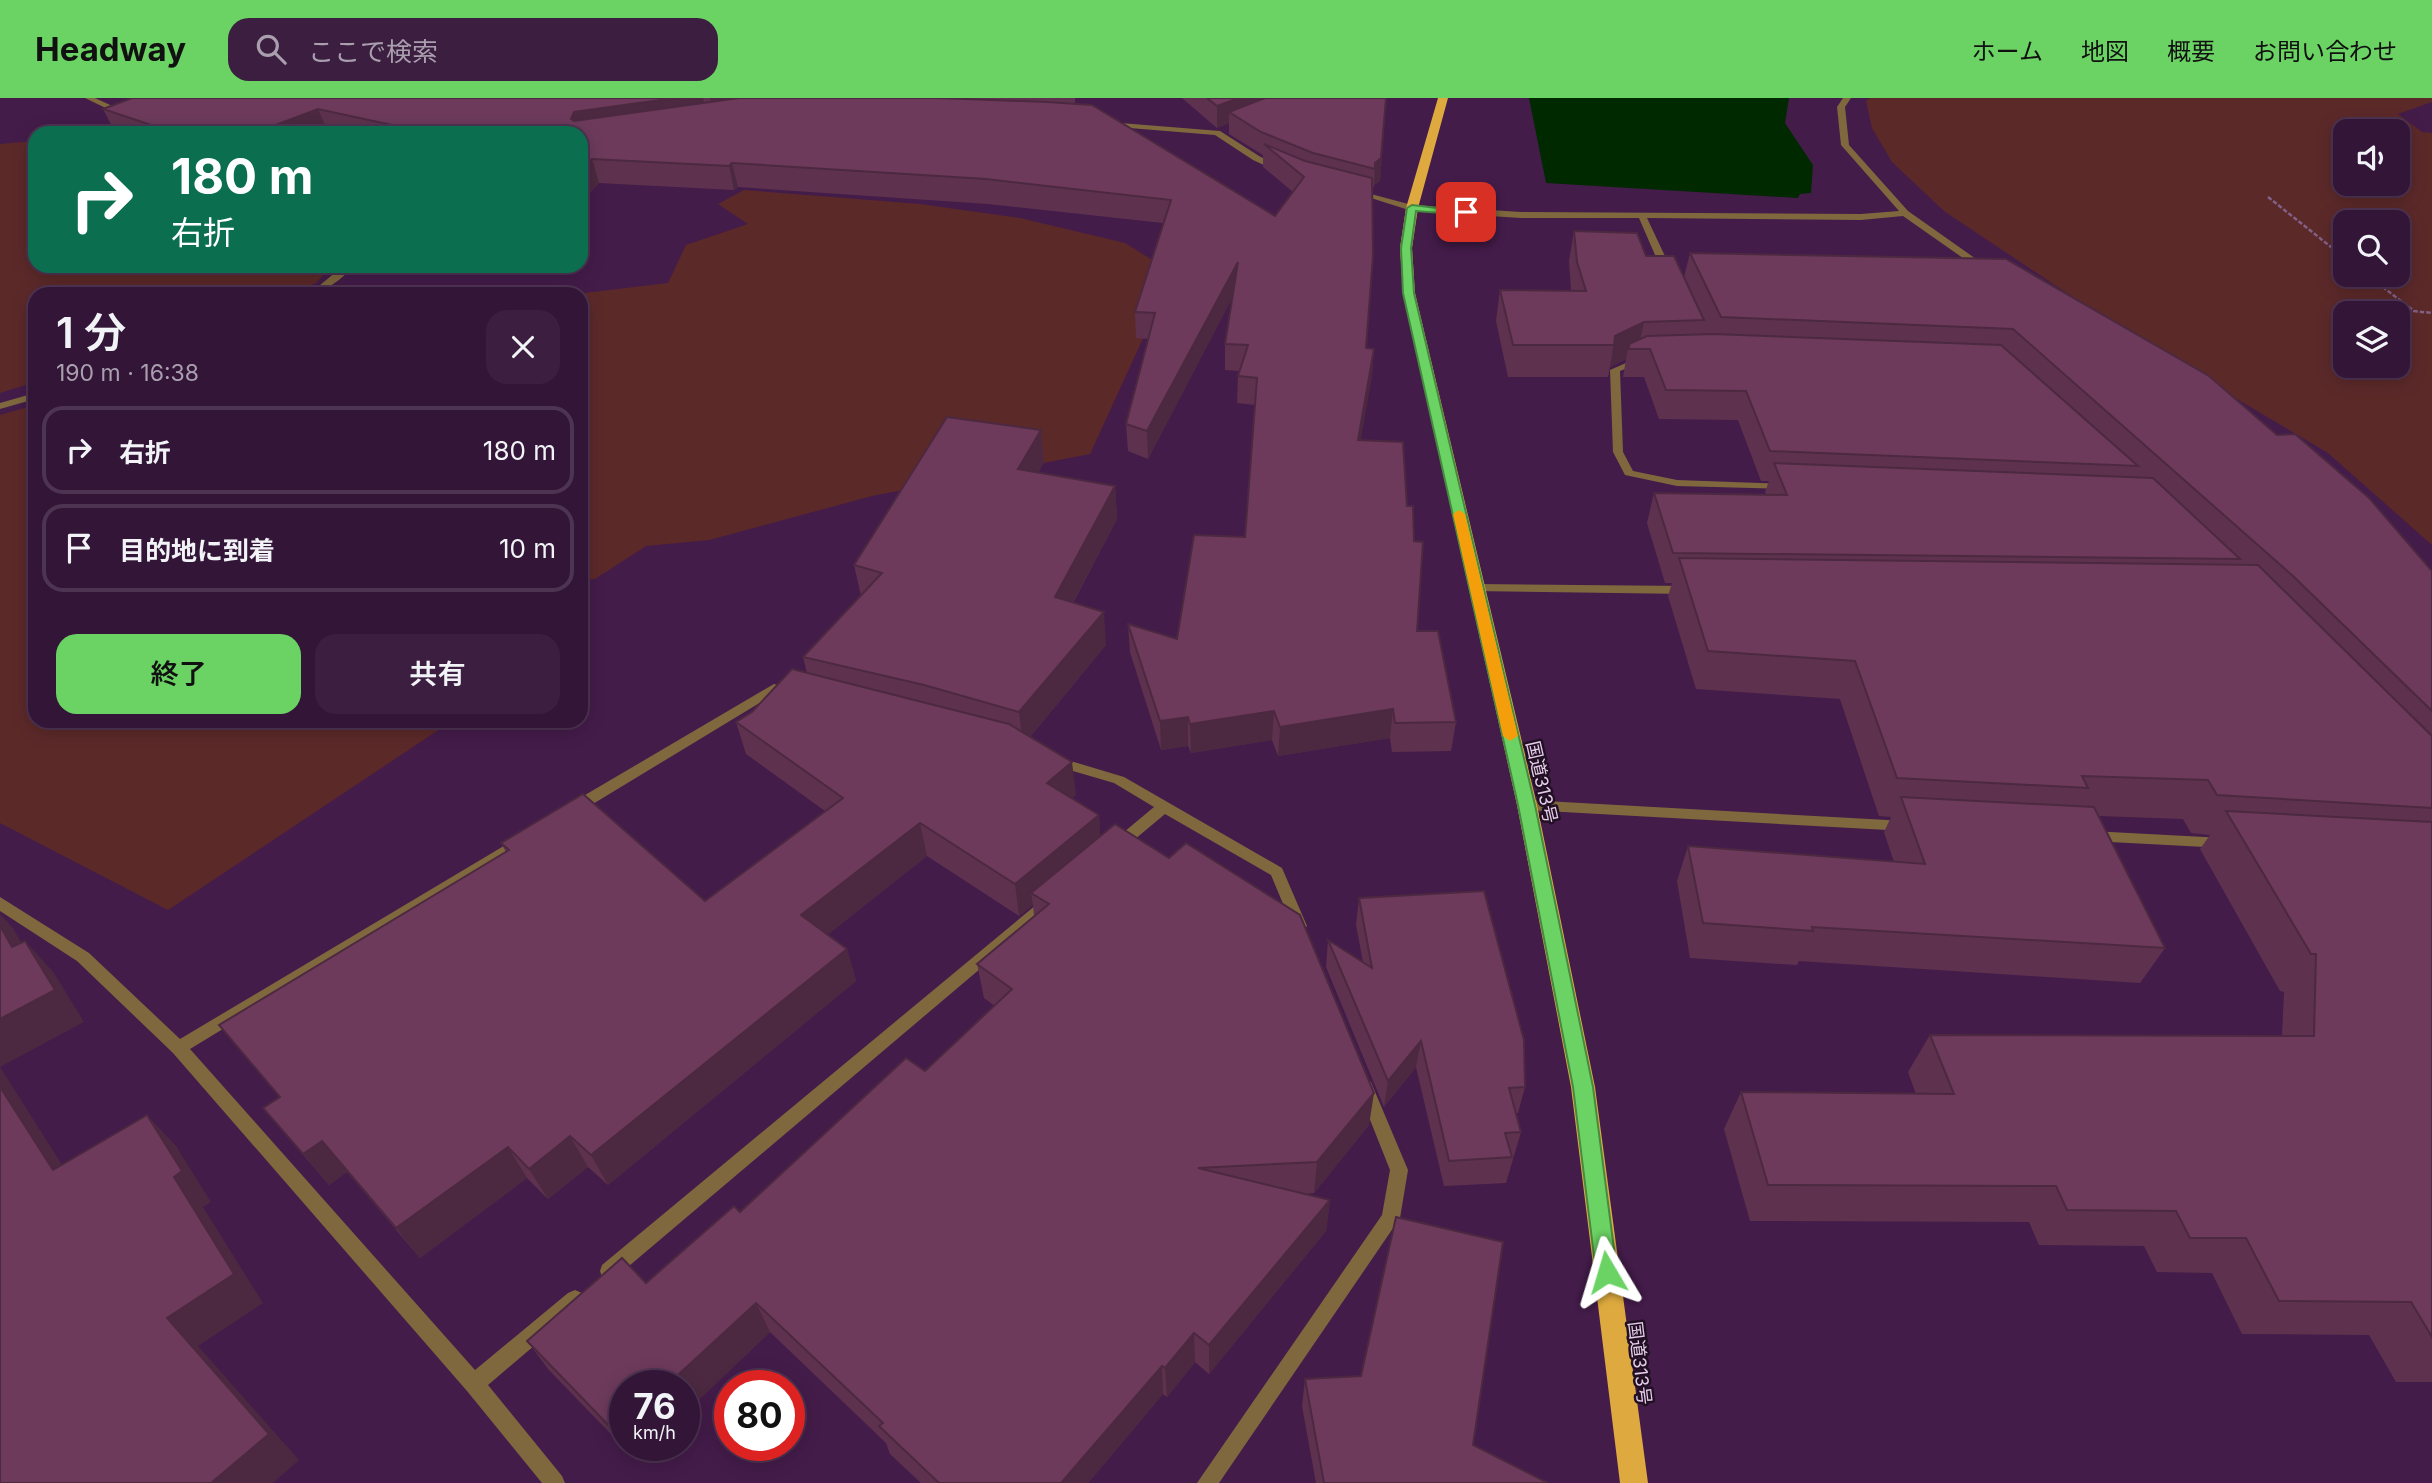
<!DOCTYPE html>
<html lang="ja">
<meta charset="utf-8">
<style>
body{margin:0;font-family:Inter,"Noto Sans JP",sans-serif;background:#3b1e40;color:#f1f3f6;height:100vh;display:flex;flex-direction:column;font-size:26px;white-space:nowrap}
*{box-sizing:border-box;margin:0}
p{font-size:23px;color:#a99fae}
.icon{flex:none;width:38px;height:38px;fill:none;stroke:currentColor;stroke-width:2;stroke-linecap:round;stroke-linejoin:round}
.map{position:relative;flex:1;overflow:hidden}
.drawer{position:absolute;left:28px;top:189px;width:560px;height:441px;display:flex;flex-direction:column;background:#331538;border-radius:21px;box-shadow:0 4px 18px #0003,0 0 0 2px #4e3453}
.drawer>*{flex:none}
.hud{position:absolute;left:28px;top:28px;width:560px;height:147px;border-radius:21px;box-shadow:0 4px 18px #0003,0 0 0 2px #4e3453;background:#0b6e4f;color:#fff;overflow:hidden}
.buttons{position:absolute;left:2333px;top:21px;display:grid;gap:14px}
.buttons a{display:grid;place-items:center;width:77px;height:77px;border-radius:14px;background:#331538;box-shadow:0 4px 18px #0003,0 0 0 2px #4e3453;font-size:35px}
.speed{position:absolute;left:609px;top:1272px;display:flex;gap:14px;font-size:35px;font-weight:700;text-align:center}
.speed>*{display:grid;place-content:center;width:91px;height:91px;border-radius:50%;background:#331538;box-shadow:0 4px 18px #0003,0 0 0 2px #4e3453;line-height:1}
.speed small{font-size:18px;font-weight:400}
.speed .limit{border:10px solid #d22;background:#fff;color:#111}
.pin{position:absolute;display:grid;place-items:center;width:60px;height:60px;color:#fff;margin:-30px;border-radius:14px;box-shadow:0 4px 10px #0006}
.me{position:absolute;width:77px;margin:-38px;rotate:353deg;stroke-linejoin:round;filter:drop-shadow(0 0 5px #0008)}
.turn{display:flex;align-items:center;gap:24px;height:147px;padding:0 28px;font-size:32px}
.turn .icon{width:91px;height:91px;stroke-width:2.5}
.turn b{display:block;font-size:49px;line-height:60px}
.round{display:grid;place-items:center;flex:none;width:74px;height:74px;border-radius:21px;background:#3b1e40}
.summary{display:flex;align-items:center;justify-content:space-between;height:119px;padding:0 28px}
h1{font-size:42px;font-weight:600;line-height:52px}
.cta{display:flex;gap:14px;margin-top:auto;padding:14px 28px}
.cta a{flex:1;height:80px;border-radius:21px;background:#6bd363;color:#111;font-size:28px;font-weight:600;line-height:80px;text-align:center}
.cta a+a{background:#3b1e40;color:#f1f3f6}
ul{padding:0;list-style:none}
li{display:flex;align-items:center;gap:21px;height:88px;margin:0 14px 10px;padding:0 14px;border:4px solid #4e3453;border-radius:21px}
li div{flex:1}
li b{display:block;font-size:26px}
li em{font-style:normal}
header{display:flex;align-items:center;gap:42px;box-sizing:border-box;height:98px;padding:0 35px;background:#6bd363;color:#111}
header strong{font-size:33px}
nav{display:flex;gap:38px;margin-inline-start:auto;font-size:24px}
.search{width:490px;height:63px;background:#3b1e40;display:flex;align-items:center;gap:18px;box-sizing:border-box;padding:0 24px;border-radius:21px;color:#a99fae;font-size:26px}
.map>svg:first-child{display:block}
</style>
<header>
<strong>Headway</strong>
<div class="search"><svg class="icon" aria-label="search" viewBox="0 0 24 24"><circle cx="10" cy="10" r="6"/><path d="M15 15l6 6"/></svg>ここで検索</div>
<nav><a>ホーム</a><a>地図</a><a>概要</a><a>お問い合わせ</a></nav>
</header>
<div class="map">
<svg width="2432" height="1385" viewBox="0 0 2432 1385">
<rect width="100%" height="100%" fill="#441c4a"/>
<g fill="#5c2929" fill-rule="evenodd">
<path d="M1870 0H2432V4L2398 16 2422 34 2432 35V447L2328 355 2134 240 1944 113 1892 64 1872 30 1866 3ZM2345 33H2398V86H2345ZM2345 124H2398V177H2345ZM2345 215H2398V268H2345Z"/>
<path d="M35 43V168H332L316 185 289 196H35V284L0 295V46Z"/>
<path d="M744 92 920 106 1020 120 1125 145 1173 175 1090 356 872 398 709 442 646 448 595 481 581 482V196H576L668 185 686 147 748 126 718 106Z"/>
<path d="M35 307V623H452L168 812 0 725V317Z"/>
</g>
<path fill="#002900" d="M1529 0H1789L1785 25 1813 67 1811 95 1800 96 1798 100 1546 85Z"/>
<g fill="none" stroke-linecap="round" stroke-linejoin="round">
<g stroke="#826087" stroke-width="2.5" stroke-dasharray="4.5 2" stroke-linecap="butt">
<path d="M2268 99 2345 160"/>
<path d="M2367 177 2414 213 2432 215"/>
</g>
<g fill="#7f683e" fill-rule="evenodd">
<path d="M85 0H95L121 12 114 14Z"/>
<path d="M1843 0H1851L1845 9 1849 47 1908 113 1986 168V172H1980L1903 118 1861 122 1647 120 1672 173 1667 176 1662 173 1639 120H1521L1412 113 1352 94 1356 92 1412 107 1521 114 1861 116 1899 113 1841 47 1837 9Z"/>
<path d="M1108 24 1220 33 1259 58 1284 71 1277 73 1253 62 1215 37 1105 28 1104 26Z"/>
<path d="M343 168H354C339 183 324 196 303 196L319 188Z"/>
<path d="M1642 258 1645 259V263L1620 273 1623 354 1633 373 1677 382 1787 386 1791 387V391L1677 388 1625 377 1613 354 1610 272Z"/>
<path d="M35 295V301L0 311V305Z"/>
<path d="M1476 486 1688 488 1694 492 1688 496 1472 493 1470 490 1472 487Z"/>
<path d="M774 586 796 591 798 594 791 598 776 595 578 715H568L566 711 568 707Z"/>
<path d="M1054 658 1124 679 1282 770 1307 828 1304 832H1294L1271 777 1165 716 1122 752H1112L1110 748 1112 744 1154 709 1114 685 1049 666 1047 663Z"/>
<path d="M1527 702 1906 723 1913 728 1906 733 1527 712 1520 707Z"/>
<path d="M2091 733 2224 740 2229 741 2231 745 2229 749 2224 750 2091 743 2086 742 2084 738 2086 734Z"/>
<path d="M519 739 524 740 526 744 524 748 190 951 475 1272 568 1195 575 1192 582 1195 584 1201 582 1207 488 1287 562 1378 565 1385H542L467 1293 173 955 77 863 0 813V799L89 855 180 941Z"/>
<path d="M1047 800 1052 802 1055 806 1052 810 616 1179 609 1182 602 1179 600 1173 602 1167 1042 802Z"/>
<path d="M1365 982 1371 984 1373 989 1408 1072 1400 1120 1219 1385H1197L1382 1117 1390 1072 1357 989 1359 984Z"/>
</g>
<path fill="#deaa3f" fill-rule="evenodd" d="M1438 0H1448L1418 110 1412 150 1415 195 1537 707 1595 989 1648 1385H1620L1571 989 1517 707 1403 195 1400 150 1406 110Z"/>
</g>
<g fill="#5e324e">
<path d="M132 0H1075V6L1275 118 1293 94 1263 69V57L1229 36V25L1217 30 1182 0H1386L1380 83 1374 87 1372 94 1366 250 1374 251 1372 277 1360 342 1417 533 1456 624 1451 653 1392 654 1390 640 1278 658 1272 642 1191 655 1188 648 1161 652 1130 554 1128 526 1177 541 1245 439 1255 307 1237 305 1238 278 1239 273 1225 272V246L1232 200 1148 361 1128 353 1126 326 1148 241 1136 240 1135 214 1163 125 988 106 738 89 734 92 599 85 581 104V35H332L328 34 325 35H118L115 34 103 11Z"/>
<path d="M1574 133 1646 158 1684 179 1690 155 2006 161 2432 473V1284H2396L2369 1237 2242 1236 2212 1175 2157 1174 2144 1148 2039 1147 2029 1124 1750 1123 1724 1031 1741 994 1916 996 1908 974 1930 937 2282 938 2284 894 2280 893 2200 751 2210 737 2191 735 2183 721 2099 718 2165 850 2140 885 1799 863 1797 867 1690 860 1677 783 1688 748 1894 764 1884 734 1891 719 1879 718 1840 601 1696 591 1668 498 1672 485H1665L1647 425 1654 395 1766 396 1765 394 1769 383H1761L1738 322 1659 321 1644 279H1623L1626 261 1610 269 1608 279H1508L1496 223 1500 192H1571L1569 163Z"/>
<path d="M1041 332 1044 364 1038 375 1115 388 1117 421 1073 505 1106 547 1030 639 1076 697 1071 700 1099 717 1100 738 1369 1027 1314 1095 1306 1096 1330 1102 1326 1133 1209 1276 1195 1264 1167 1299 1163 1296 1088 1385H921L890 1356 886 1345 770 1234 684 1316V1288H625V1348H651L636 1362 549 1272 527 1243 646 1185 925 973 995 908 984 900 977 866 1034 818 1033 807 1019 818 927 758 827 837 847 851 856 883 608 1087 588 1069 548 1101 527 1080 420 1160 347 1074 329 1087 263 1010 279 999 219 927 506 754 501 745 705 803 825 713 746 656 736 624 752 614 807 575 803 559 861 498 854 467Z"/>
<path d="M1359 800 1525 989 1518 1015H1516L1521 1034 1506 1085 1444 1088 1416 969 1384 1009 1326 869 1328 842 1363 864 1356 827Z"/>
<path d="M1305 1281 1473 1347 1548 1385H1316L1302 1308Z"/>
</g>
<g fill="#4c2940">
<path d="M675 0H703L708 19 581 37 571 21 574 14Z"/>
<path d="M710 0H756L714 18Z"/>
<path d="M1239 0H1293L1229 14V25L1217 30V8Z"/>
<path d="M1386 0 1380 83 1374 87 1375 65Z"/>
<path d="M318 11 328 34 325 35H254Z"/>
<path d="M592 61 599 85 581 104V72Z"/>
<path d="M732 65 738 89 734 92 729 68Z"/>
<path d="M1238 164V189L1148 361 1147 333Z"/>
<path d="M1644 224 1638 251 1629 246 1626 261 1610 269 1615 238Z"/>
<path d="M1374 251 1372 277 1356 370 1358 342Z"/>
<path d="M1041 332 1044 364 1022 403 1018 371Z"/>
<path d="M1115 388 1117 421 1058 532 1055 499Z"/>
<path d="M1104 514 1106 547 1023 647 1019 614Z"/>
<path d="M1393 611 1390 640 1278 658 1280 629Z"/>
<path d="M1274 613 1272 642 1191 655 1190 626Z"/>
<path d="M1188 619V648L1161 652 1160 623Z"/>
<path d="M1072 664 1076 697 1050 718 1047 685Z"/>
<path d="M1099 717 1101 750 1031 795 1033 807 1019 818 1015 786Z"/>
<path d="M920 725 927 758 811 850 801 817Z"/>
<path d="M0 816 13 830 42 881 12 849 0 828Z"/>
<path d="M25 843 54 875 84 924 0 969 85 1103 53 1072 0 989V921Z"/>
<path d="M847 851 856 883 608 1087 591 1057Z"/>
<path d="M1421 943 1416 969 1384 1009 1388 983Z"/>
<path d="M1374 995 1369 1027 1314 1095 1317 1064Z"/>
<path d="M147 1017 176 1048 211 1104 203 1109 263 1205 198 1248 299 1362 273 1385H211L167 1220 174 1079Z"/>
<path d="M570 1038 588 1069 548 1101 529 1071Z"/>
<path d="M322 1043 347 1074 329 1087 303 1056Z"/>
<path d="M508 1049 527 1080 420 1160 396 1130Z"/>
<path d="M1330 1102 1326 1133 1209 1276V1247Z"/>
<path d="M756 1205 770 1234 684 1316V1288H666Z"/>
<path d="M1194 1235 1195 1264 1167 1299 1165 1270Z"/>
<path d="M1162 1268 1163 1296 1088 1385H1061Z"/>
<path d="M625 1327V1347L616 1335Z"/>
<path d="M625 1348H651L636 1362Z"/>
</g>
<g fill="#6d3a5b" stroke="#4c2940" stroke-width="2">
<path d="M132 0H675L574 14 571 21 574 23 739 0H938L1047 4 1092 7 1275 118 1304 79 1264 46 1305 63 1372 80 1373 158 1366 250 1374 251 1358 342 1403 344 1407 408H1413L1414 443 1423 444 1417 533H1438L1456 624 1395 625 1393 611 1280 629 1274 613 1190 626 1188 619 1160 623 1128 526 1177 541 1194 437 1245 439 1257 280 1238 278 1248 247 1225 246 1238 164 1147 333 1126 326 1155 215 1135 214 1171 102 986 81 732 65 729 68 592 61 581 72V35H429L318 11 254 35H175L103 11Z"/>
<path d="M1207 0H1239L1217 8Z"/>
<path d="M1265 0H1386L1381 60 1375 65V71L1313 55 1261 34 1229 14Z"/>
<path d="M1574 133 1637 135 1646 158H1674L1704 222 1644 224 1615 238 1614 247H1513L1500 192 1586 193 1577 164Z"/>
<path d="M1690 155 2006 161 2209 278 2277 337 2295 336 2369 400 2432 473V613L2293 478 2013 231 1721 219Z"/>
<path d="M1713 236 2001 247 2138 368 1770 353 1746 293 1666 292 1650 251H1629V246L1647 238Z"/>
<path d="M947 319 1041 332 1018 371 1115 388 1055 499 1104 514 1019 614 924 587 803 559 882 475 854 467Z"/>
<path d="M1774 365 2153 380 2240 461 1673 455 1654 395 1787 397Z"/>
<path d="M1679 460 2258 467 2432 638V710L2217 697 2208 682 2082 678 2088 690 1897 680 1855 563 1708 553Z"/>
<path d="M792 571 1009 626 1072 664 1047 685 1099 717 1015 786 920 725 801 817 847 851 591 1057 570 1038 529 1071 508 1049 396 1130 322 1043 303 1056 263 1010 280 999 219 927 509 752 501 745 583 696 705 803 843 700 736 624 752 614Z"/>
<path d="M1901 699 2094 709 2165 850 1812 829 1813 833 1703 825 1688 748 1925 766Z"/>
<path d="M2226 713 2432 724V1239L2411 1204 2279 1203 2246 1140H2190L2176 1113 2067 1112 2056 1088 1768 1087 1741 994 1954 996 1930 937 2314 938 2316 856H2311Z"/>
<path d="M1115 726 1169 760 1186 745 1300 817 1374 995 1317 1064 1198 1070 1330 1102 1209 1247 1194 1235 1165 1270 1162 1268 1061 1385H939L879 1328 883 1325 756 1205 666 1288H625V1327L616 1335 527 1243 622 1160 646 1185 734 1108 740 1114 906 960 925 973 1012 891 977 866 1049 806 1031 795Z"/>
<path d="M1484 793 1524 942 1525 989 1509 990 1521 1034 1505 1035 1512 1059 1449 1063 1421 943 1388 983 1328 842 1372 870 1359 800Z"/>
<path d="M0 828 12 849 25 843 55 892 0 921Z"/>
<path d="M0 989 53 1072 147 1017 182 1073 174 1079 234 1176 167 1220 269 1336 211 1385H0Z"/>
<path d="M1396 1119 1503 1144 1473 1347 1548 1385H1324L1305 1281 1361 1278Z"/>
</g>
<path fill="#6bd363" stroke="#468940" stroke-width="2" d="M1412 107 1471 114 1466 117 1416 113 1411 150 1414 195 1535 707 1593 989 1617 1174 1614 1181 1607 1184 1599 1181 1596 1174 1573 989 1518 707 1403 195 1401 150 1407 110Z"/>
<path fill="#f59e0b" d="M1459 412 1465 416 1518 638 1510 643 1503 638 1453 416Z"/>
<g text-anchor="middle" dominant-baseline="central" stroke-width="5" stroke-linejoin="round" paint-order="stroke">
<g font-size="18" fill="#e5cce8" stroke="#211024">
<text transform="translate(1542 684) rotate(77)">国道313号</text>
<text transform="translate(1640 1265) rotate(83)">国道313号</text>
</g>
</g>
</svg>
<div class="buttons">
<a><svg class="icon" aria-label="sound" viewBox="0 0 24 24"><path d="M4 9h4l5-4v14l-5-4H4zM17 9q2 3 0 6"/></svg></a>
<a><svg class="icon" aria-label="search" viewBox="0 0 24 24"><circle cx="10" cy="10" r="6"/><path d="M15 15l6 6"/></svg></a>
<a><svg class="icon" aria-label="layers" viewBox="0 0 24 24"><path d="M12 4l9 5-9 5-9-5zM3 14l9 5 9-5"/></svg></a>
</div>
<div class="speed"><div>76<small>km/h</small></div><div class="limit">80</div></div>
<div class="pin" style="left:1466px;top:114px;background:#d93025"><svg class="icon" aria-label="arrive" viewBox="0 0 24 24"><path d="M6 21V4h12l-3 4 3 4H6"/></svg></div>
<svg class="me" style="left:1607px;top:1174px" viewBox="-20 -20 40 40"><path d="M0-17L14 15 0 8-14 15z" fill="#6bd363" stroke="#fff" stroke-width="4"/></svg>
<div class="hud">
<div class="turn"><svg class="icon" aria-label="right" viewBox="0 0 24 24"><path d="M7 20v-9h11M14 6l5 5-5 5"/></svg><div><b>180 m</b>右折</div></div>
</div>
<section class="drawer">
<div class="summary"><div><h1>1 分</h1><p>190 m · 16:38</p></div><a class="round"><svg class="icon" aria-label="close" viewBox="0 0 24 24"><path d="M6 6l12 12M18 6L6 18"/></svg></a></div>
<ul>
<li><svg class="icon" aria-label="right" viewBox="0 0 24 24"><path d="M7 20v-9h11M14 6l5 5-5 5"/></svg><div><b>右折</b></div><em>180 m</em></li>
<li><svg class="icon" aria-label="arrive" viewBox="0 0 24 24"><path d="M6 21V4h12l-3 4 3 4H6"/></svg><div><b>目的地に到着</b></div><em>10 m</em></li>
</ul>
<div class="cta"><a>終了</a><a>共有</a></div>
</section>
</div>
